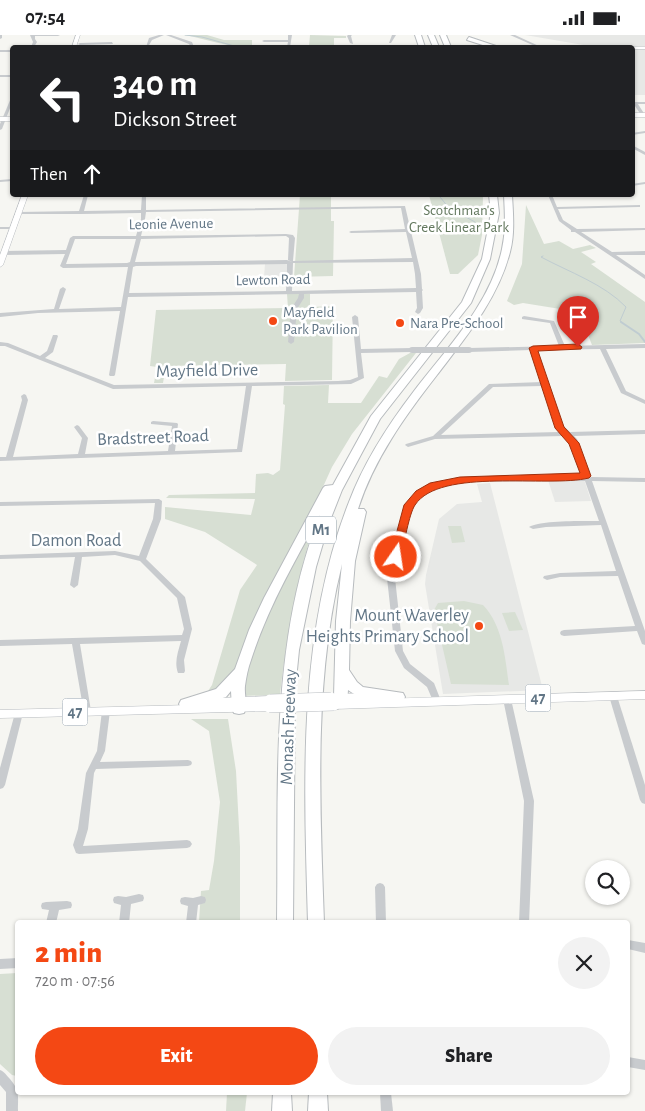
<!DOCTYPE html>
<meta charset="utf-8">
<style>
body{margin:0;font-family:"Alegreya Sans",sans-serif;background:#f2f2f2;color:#202124;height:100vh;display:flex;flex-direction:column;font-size:19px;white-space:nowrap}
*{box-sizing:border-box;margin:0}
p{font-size:16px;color:#757577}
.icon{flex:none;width:28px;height:28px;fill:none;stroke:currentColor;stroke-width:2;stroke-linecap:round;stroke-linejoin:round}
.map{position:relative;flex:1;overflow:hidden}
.sheet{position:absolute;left:15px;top:885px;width:615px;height:175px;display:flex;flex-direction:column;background:#fff;border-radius:5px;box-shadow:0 1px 4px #0004}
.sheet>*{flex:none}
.hud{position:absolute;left:10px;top:10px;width:625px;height:152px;border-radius:5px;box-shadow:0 1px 4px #0004;background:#202124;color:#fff;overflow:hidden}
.controls{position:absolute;left:585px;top:825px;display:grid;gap:10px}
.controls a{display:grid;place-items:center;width:45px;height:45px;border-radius:50%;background:#fff;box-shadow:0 1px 4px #0004;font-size:25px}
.pin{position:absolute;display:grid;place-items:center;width:42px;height:42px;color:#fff;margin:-51px -21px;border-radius:50% 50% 50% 0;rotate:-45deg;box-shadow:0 0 5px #0007}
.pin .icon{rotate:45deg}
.me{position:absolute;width:55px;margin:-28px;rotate:13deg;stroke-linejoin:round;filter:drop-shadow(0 0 4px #0008)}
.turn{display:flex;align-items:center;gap:18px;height:105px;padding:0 20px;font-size:22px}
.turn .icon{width:65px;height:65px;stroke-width:2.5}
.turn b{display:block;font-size:35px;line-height:42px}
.then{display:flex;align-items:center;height:48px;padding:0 20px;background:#0003;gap:10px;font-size:19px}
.round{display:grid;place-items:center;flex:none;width:52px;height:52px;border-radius:26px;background:#f2f2f2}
.headline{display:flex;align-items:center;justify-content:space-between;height:85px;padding:0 20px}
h1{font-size:30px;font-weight:800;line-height:38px;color:#f44814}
.primary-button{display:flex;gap:10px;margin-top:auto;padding:10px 20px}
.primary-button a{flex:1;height:58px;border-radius:30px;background:#f44814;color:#fff;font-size:20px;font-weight:800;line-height:58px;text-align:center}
.primary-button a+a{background:#f2f2f2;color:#202124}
.status{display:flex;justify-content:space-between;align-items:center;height:35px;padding:0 25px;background:#fff;direction:ltr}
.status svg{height:14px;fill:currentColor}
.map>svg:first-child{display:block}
</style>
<div class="status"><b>07:54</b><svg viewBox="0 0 49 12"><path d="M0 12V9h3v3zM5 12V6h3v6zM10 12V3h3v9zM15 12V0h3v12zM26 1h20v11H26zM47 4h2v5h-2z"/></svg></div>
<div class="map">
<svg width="645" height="1076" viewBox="0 0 645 1076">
<rect width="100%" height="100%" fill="#f6f6f2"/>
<g fill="#e7e8e6">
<path d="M525 0H645V11L595 12Z"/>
<rect x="633" y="14" width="12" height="46"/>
<path d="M287 228 286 241 264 242 265 229Z"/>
<path d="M584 444 591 466 555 467 548 445Z"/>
<path d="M490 448 543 655 443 659 425 549 426 540 439 484 457 469 482 467 477 449Z"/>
</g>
<g fill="#d7dfd3">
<path d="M184 0H207L224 5H252V12C229 13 207 4 184 0Z"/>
<path d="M310 0 346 1V3H334V12H309Z"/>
<path d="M300 160H340L331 162V186H334L333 241 294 242Z"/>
<path d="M429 160H483L482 200 478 220 458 239H450Z"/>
<path d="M526 170 544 209 559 206 573 214 590 210 596 213 581 217 596 227 591 229 645 267V308L592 310 579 277 523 268 514 270 507 266 522 229Z"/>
<path d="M287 259H310V272L333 271 332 345 285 346 286 329 166 331 163 348H154L157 332 150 331 156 275 288 273Z"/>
<path d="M410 318H416L352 399 332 432 318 463 245 607 231 646 228 650 206 659 212 650 240 555 257 530 205 497 165 484V472L251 480 255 464 166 463 169 460 255 458 256 439 268 438 273 440 280 435 285 370 283 369 284 351 329 350 328 368H361L379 341 387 343 399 324Z"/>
<path d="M448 491H461L465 507 452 508Z"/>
<path d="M310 493 313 494C295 551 287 601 280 660L241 661V650L260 595Z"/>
<path d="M464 566 483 570C503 591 505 622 509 650L451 649 434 575 438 568Z"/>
<path d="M515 577 523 595 509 596 502 578Z"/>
<path d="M191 684H228L236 736 240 812V887H199L201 856 209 855 214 826 220 767 209 696Z"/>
<path d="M17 938H18L17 1041 12 1040 0 1029V939Z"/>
<path d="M227 1058H247L245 1076H226Z"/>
</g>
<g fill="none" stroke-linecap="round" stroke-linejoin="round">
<g stroke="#bfccd1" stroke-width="1">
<path d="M185 0 202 2 238 12"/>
<path d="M442 160 440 162 449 173 475 187"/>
<path d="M543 221 541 222C569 237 604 249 626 272L620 286 623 288"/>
</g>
<path stroke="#bfccd1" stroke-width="2" d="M621 287 639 299 645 307"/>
<g stroke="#b8bcc0" stroke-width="1">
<g id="major">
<path d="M76 0H80L76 12H72Z"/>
<path d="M630 12H645V14H632V12Z"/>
<rect x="632" y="78" width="13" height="4"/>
<rect x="0" y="82" width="12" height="4"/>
<path d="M22 160H28L3 230 0 232V220Z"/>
<path d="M645 656V664L334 674 330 673 328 670 332 666 328 663 330 660 334 659 374 658 378 659 380 662 378 664Z"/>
<path d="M270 661 274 662 276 665 272 669 275 672 273 675 269 676 0 683V675L190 670 189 668 191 665 195 664Z"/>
</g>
</g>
<g stroke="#b7bbbe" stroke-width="2">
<g id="highway">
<path d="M415 0H421L425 12H419Z"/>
<path d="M428 0H434L439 12H433Z"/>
<path d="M440 0H446L451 12H445Z"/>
<path d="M469 2 496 11 497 12H489L467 5Z"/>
<path d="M489 160H497L499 178 490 224 471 268 380 384 342 455 329 488 316 532 299 615 295 655 293 888H277C279 753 269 607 320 480 295 526 267 574 251 625 248 633 246 643 245 651 244 660 248 670 244 678L239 679 234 678 232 674 231 656 226 662 186 674 181 673 179 669 181 665 216 654 235 634 249 595 264 563 323 453 325 451 333 450 371 381 462 267 482 224 491 178Z"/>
<path d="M504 160H512C513 179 515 198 510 217 498 264 466 302 437 340 405 381 374 424 358 474H364L366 477 355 526 350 586 349 635 357 647 363 652 403 658 405 662 403 666C387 670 361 665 348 655 348 666 341 677 329 674L327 670 334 661 336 586 342 529C313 646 320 769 324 888H308C304 748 297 599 349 467 364 427 388 390 414 356 447 313 491 268 502 214 506 196 505 179 504 160Z"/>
<path d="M273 1058H291L292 1076H272Z"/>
<path d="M309 1058H327L328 1076H308Z"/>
</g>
</g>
<g fill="#c8cbce" fill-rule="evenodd">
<path d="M0 0H2V3L0 4Z"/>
<path d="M30 0H60L58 1H35V4L37 7 34 12H31L33 7Z"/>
<path d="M159 0H164L152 5 148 12H146L149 3Z"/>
<path d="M166 0H171L192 7 194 12H191L189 9Z"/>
<path d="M288 0H292L290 12H287L288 7H264L262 6 264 5H288Z"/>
<path d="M348 0H352L351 1 353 9 350 8 347 1Z"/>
<path d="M392 0H396L391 8H389Z"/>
<path d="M510 0H515L541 12H537Z"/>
<path d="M112 7 113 9 80 10 78 9 80 8Z"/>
<rect x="0" y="15" width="12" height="2"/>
<rect x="0" y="40" width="12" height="2"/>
<path d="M11 63H12V68L2 94 0 95V89Z"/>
<path d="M635 67H645V69H638L645 80 644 81 641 80 633 68Z"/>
<path d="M645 96V98L632 100V98Z"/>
<path d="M632 110 645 117V120L632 113Z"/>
<path d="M12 144V146L0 147V145Z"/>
<path d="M645 147V149L632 151V149Z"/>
<path d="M84 160H88L84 176 141 175 142 160H146V175L405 171 421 239 422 254 423 255 422 256 423 273 420 278 418 279 415 277 417 273 416 257 304 259V263L297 274 294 307 291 309 288 307 291 274 298 263 299 259 128 262 115 340 114 341H110L109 340 120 276 38 278 0 282V278L54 274 60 254 63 252 66 254 59 274 121 272 128 232 63 233 60 231 65 219 4 220 1 218 4 216 66 215 70 203 73 201H136L141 184V178L81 179H19L17 178 19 177 79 176ZM401 173 405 194 351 196 349 197 351 198 406 197 412 223 293 226 295 203 293 200 286 199 141 201 145 184 146 177ZM286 201 289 203 288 225 292 227 287 225 135 227 141 204ZM75 204H136L130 227 127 228 66 229ZM413 227 415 239 416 253 292 256 293 228ZM287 229 286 256 129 258 133 232 136 231Z"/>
<path d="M548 160H552L557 172 640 170V172H638L558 174 563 185 577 194 645 193V195L581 197 612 217 645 216V220H616L645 240V244L575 197H571V195L559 186Z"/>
<path d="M0 192H14L16 193 14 194H0Z"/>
<path d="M355 280 358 282 361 314 412 313 415 315 412 317 361 318 364 343 351 349 252 351 242 417 0 426V422H6L22 365 21 361 24 359 26 360 28 365 13 422 78 419 82 403 74 392 77 390 79 391 88 403 85 419 168 416 172 391 151 389V387L153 386 177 388 178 389 175 416 237 414 246 351 113 354 5 311H0V307L8 308 40 321 47 316 53 300H57L58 301 53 317 45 323 114 350 338 346 350 345 358 342 352 282Z"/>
<path d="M524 281 554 286 565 311 645 309V313L606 314 626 356 645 365V369L621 358 600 314 537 315 563 390 570 397 645 395V399L574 401 577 404 591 442 645 443V447L592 446 645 596V610L642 609 637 596 564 601 561 600 560 598 561 596 564 595 635 591 618 541 560 542 547 545 543 543 544 541 560 538 616 536 601 490 546 492 533 494 529 492C541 485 584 486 599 486L585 446 460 447 447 449 422 459 410 475 395 543 403 616 410 629 434 648 441 666 440 668H434L433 666 427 652 404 633 395 616 387 543 405 473 418 457 443 446 460 443 584 442 573 410 564 401 435 404 408 412 405 410 406 409 433 401 489 349 542 347 531 315 469 317 466 315 469 313 559 311 550 288 522 284V282ZM543 351 559 397 441 400 493 352Z"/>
<path d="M159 464 162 466 161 484 146 524 185 562 192 594 184 625 185 636 184 638H178C174 627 178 617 181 606L80 609 91 676 90 678H84L72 609 0 611V605L182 600 184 594 177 563 140 526 115 520 82 522 78 550 74 553 70 550 75 522 0 524V520L115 516 139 521 153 484 155 468 0 471V467Z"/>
<path d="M613 658 616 659 617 661 645 750V769L642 768 640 765 609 661 610 659Z"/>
<path d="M507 661 510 662 511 664 534 766 529 888H519L524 766 503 664 504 662Z"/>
<path d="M106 673 109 674 110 676 105 716 100 727 188 725 191 726 192 728 191 730 188 731 96 734 94 738 88 794 83 811 187 805 190 806 192 809 190 812 187 813 79 819 76 818 73 810 78 794 86 738 97 716 102 676 103 674Z"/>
<path d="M19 675 22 676 23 678 5 750 3 753 0 754V733L15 678 16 676Z"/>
<path d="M380 848 383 849 385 852 386 888H376L375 852 377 849Z"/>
<path d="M139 859 143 860 144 863 143 866 131 869 129 888H119L121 870 114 868 113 865 114 862 118 861 126 862Z"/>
<path d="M201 861 205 862 206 865 205 868 198 870 196 888H186L188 871 181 869 180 866 181 863 185 862 193 863Z"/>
<path d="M67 866 71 867 72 870 71 873 59 875 56 888H46L49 875 42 874 41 871 42 868 46 867Z"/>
<path d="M628 905 645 908V918L628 914Z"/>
<path d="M18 923V933L0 934V924Z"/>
<path d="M628 1022 645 1025V1035L628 1032Z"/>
<path d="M0 1035C5 1037 6 1040 10 1044 20 1056 18 1061 18 1076H6V1057L0 1050Z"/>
<path d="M380 1058H391L393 1076H381Z"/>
</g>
<use href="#major" fill="#fff" fill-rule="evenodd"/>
<use href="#highway" fill="#fff" fill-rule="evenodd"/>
<g stroke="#b8bcc0" stroke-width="12" stroke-linecap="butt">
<g id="major-bridge">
<path d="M270 665 331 663"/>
<path d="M269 672 334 670"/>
</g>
</g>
<path stroke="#c8cbce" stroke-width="6" d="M412 315H469"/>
<use href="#major-bridge" stroke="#fff" stroke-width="11"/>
</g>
<path fill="#f44814" stroke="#9f2f0d" d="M578 309 582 312 581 314 538 316 564 392 579 408 591 441 589 443C548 453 440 432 415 470 409 479 404 509 401 522L400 524H392L390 522 404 470 416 456 430 448 460 442 580 438 569 409 555 393 529 313 533 311Z"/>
<g fill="#f44814" stroke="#fff" stroke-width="2">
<circle cx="273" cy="286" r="5"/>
<circle cx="400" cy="288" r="5"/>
<circle cx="479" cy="591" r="5"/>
</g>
<g text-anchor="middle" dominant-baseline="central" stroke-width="5" stroke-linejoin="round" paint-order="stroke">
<g font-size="15" fill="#63785e" stroke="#fff">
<text x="459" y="175">Scotchman's<tspan x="459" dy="17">Creek Linear Park</tspan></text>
</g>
<g font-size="15" fill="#627686" stroke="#fff">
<text transform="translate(171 189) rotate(-1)">Leonie Avenue</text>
<text transform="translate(273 245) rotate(-1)">Lewton Road</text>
</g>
<g font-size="15" fill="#627686" stroke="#fff" text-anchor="start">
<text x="283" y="277">Mayfield<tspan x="283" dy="17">Park Pavilion</tspan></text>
<text x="410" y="288">Nara Pre-School</text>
</g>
<g fill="#fff" stroke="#919faa" stroke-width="1">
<rect x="306" y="481.5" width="30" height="27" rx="4"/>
<rect x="525.5" y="649.5" width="25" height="27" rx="4"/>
<rect x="62.5" y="663.5" width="25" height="27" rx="4"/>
</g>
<g font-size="16" font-weight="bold" fill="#627686">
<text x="321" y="495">M1</text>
<text x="538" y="663">47</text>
<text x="75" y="677">47</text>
</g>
<g font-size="18" fill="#627686" stroke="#fff">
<text transform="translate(207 336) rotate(-1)">Mayfield Drive</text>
<text transform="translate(153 403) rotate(-2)">Bradstreet Road</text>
<text x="76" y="506">Damon Road</text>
<text transform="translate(289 692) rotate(-88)">Monash Freeway</text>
</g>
<g font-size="18" fill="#627686" stroke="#fff" text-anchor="end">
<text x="469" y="581">Mount Waverley<tspan x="469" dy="21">Heights Primary School</tspan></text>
</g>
</g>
</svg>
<div class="controls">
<a><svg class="icon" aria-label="search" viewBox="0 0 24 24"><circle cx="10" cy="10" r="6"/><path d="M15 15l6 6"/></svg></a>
</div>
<div class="pin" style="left:578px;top:312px;background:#d93025"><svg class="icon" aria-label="arrive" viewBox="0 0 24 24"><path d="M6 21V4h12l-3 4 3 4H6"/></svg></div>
<svg class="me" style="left:396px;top:522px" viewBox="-20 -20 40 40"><circle r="17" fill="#f44814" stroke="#fff" stroke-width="3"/><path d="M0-11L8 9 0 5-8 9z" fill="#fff"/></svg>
<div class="hud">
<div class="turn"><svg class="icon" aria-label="left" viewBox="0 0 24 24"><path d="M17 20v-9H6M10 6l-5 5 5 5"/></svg><div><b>340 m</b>Dickson Street</div></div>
<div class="then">Then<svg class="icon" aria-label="ahead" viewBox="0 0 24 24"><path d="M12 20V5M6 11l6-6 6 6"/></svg></div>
</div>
<section class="sheet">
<div class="headline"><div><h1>2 min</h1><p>720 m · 07:56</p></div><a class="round"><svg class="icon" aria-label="close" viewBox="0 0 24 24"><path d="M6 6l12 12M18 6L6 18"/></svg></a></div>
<div class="primary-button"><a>Exit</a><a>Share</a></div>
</section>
</div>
